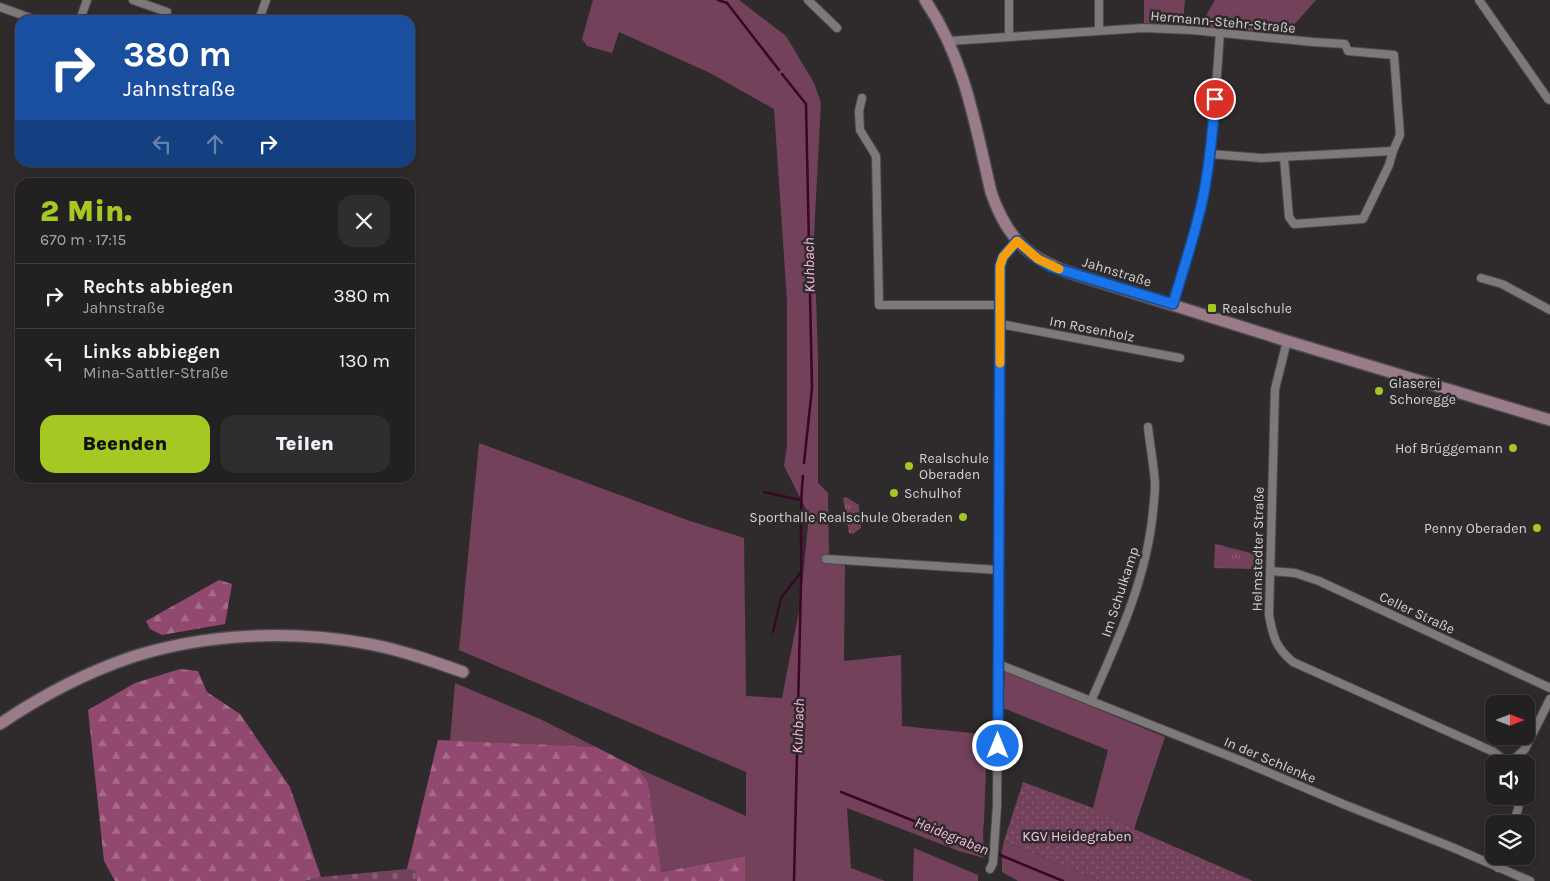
<!DOCTYPE html>
<html lang="de">
<meta charset="utf-8">
<style>
body{margin:0;font-family:Karla,sans-serif;background:#2f2d2f;color:#f1f3f6;height:100vh;display:flex;flex-direction:column;font-size:19px;white-space:nowrap}
*{box-sizing:border-box;margin:0}
p{font-size:16px;color:#a3a3a5}
.icon{flex:none;width:28px;height:28px;fill:none;stroke:currentColor;stroke-width:2;stroke-linecap:round;stroke-linejoin:round}
.map{position:relative;flex:1;overflow:hidden}
.sheet{position:absolute;left:15px;top:178px;width:400px;height:305px;display:flex;flex-direction:column;background:#232022;border-radius:15px;box-shadow:0 2px 8px #0003,0 0 0 1px #403e40}
.sheet>*{flex:none}
.hud{position:absolute;left:15px;top:15px;width:400px;height:152px;border-radius:15px;box-shadow:0 2px 8px #0003,0 0 0 1px #403e40;background:#1a4fa0;color:#fff;overflow:hidden}
.needle{width:32px;rotate:90deg}
.fabs{position:absolute;left:1485px;top:695px;display:grid;gap:10px}
.fabs a{display:grid;place-items:center;width:50px;height:50px;border-radius:10px;background:#232022;box-shadow:0 2px 8px #0003,0 0 0 1px #403e40;font-size:25px}
.pin{position:absolute;display:grid;place-items:center;width:42px;height:42px;color:#fff;margin:-21px;border:2px solid #fff;border-radius:50%;box-shadow:0 1px 5px #0007}
.me{position:absolute;width:55px;margin:-28px;rotate:0deg;stroke-linejoin:round;filter:drop-shadow(0 0 4px #0008)}
.turn{display:flex;align-items:center;gap:18px;height:105px;padding:0 25px;font-size:22px}
.turn .icon{width:65px;height:65px;stroke-width:2.5}
.turn b{display:block;font-size:35px;line-height:42px}
.lanes{display:flex;align-items:center;height:48px;padding:0 25px;background:#0003;justify-content:center;gap:25px;direction:ltr}
.lanes .off{opacity:.35}
.round{display:grid;place-items:center;flex:none;width:52px;height:52px;border-radius:15px;background:#2f2d2f}
.summary{display:flex;align-items:center;justify-content:space-between;height:85px;padding:0 25px}
h1{font-size:30px;font-weight:800;line-height:38px;color:#a5c823}
.action{display:flex;gap:10px;margin-top:auto;padding:10px 25px}
.action a{flex:1;height:58px;border-radius:15px;background:#a5c823;color:#111;font-size:20px;font-weight:800;line-height:58px;text-align:center}
.action a+a{background:#2f2d2f;color:#f1f3f6}
ul{padding:0;list-style:none}
li{display:flex;align-items:center;gap:15px;height:65px;padding:0 25px;border-top:1px solid #403e40}
li div{flex:1}
li b{display:block;font-size:19px}
li em{font-style:normal}
.map>svg:first-child{display:block}
</style>
<div class="map">
<svg width="1550" height="881" viewBox="0 0 1550 881">
<defs>
<pattern id="forest-firs" width="22" height="20" patternUnits="userSpaceOnUse" patternTransform="scale(1.25)"><rect width="22" height="20" fill="#92496f"/><path d="M5 1l3.5 6h-7zM16 11l3.5 6h-7z" fill="#a56b89"/></pattern>
<pattern id="cemetery-stones" width="16" height="16" patternUnits="userSpaceOnUse" patternTransform="scale(1.25)"><rect width="16" height="16" fill="#74415b"/><path d="M2 7V4a2 2 0 0 1 4 0v3zM10 15v-3a2 2 0 0 1 4 0v3z" fill="#875c72"/></pattern>
<pattern id="park-tufts" width="24" height="20" patternUnits="userSpaceOnUse" patternTransform="scale(1.25)"><rect width="24" height="20" fill="#74415b"/><path d="M3 7l-1-3M5 7V3M7 7l1-3M15 17l-1-3M17 17v-4M19 17l1-3" fill="none" stroke="#875c72"/></pattern>
<pattern id="garden-dots" width="8" height="8" patternUnits="userSpaceOnUse" patternTransform="scale(1.25)"><rect width="8" height="8" fill="#74415b"/><path d="M2 2h.1M6 6h.1" fill="none" stroke="#875c72" stroke-width="1.8" stroke-linecap="round"/></pattern>
</defs>
<rect width="100%" height="100%" fill="#2f2b2d"/>
<g fill="#74415b">
<path d="M593 0H739L786 36 814 83 821 103 814 235 818 358V483L828 493 829 556 845 557 844 661 901 655 902 726 981 734 986 768 984 820 983 834 984 858 959 851 847 808 851 868 885 881H745V856L660 872 648 782 637 768 746 816V772L459 650 479 443 690 521 744 538 746 696 782 698 800 606 809 515 784 466 787 446V301L774 109 710 73 619 32 612 53 587 46 582 39Z"/>
<path d="M1144 0H1185L1183 24 1144 23Z"/>
<path d="M1215 0H1316L1286 34 1200 26Z"/>
<path d="M1005 671 1165 737 1134 829 1093 808 1108 750 1003 708Z"/>
<path d="M455 683 540 719 596 747 450 741Z"/>
<path d="M1004 841 1099 881H1018L1002 872V851Z"/>
<path d="M914 848 978 875V881H913Z"/>
</g>
<g fill="url(#forest-firs)">
<path d="M219 580 232 584 225 624 162 635 150 629 146 621Z"/>
<path d="M180 669 198 671 207 692 240 714 290 787 321 877 305 881H115L104 861 88 710 135 683Z"/>
<path d="M438 740 596 747 637 768 648 782 661 872 745 856V881H417L415 871 407 869Z"/>
</g>
<path fill="url(#cemetery-stones)" d="M407 869 415 870 417 881H305L321 877Z"/>
<g fill="url(#park-tufts)">
<path d="M846 497 859 505 860 519H866V523H861V528L853 534 849 533 843 498Z"/>
<path d="M1215 544 1255 554V569L1214 568Z"/>
</g>
<path fill="url(#garden-dots)" d="M1023 782 1093 808 1134 829 1253 881H1099L1004 841Z"/>
<g fill="none" stroke-linecap="round" stroke-linejoin="round">
<g stroke="#390624" stroke-width="2.5">
<path d="M718 0 727 3 779 70"/>
<path d="M782 74 806 104 812 388 804 463"/>
<path d="M764 492 800 500"/>
<path d="M773 632 781 598 801 572"/>
<path d="M841 792 1005 857 1063 881"/>
<path d="M794 881C797 781 798 681 801 582 802 546 799 511 803 476"/>
</g>
<g stroke="#4c494a" stroke-width="10">
<g id="street">
<path d="M133 0 167 12"/>
<path d="M808 0 837 28"/>
<path d="M1009 0V36"/>
<path d="M1099 0V30"/>
<path d="M1479 0 1548 99 1550 100"/>
<path d="M0 7 36 20"/>
<path d="M80 20 87 0"/>
<path d="M259 20 266 0"/>
<path d="M949 41 1143 28 1192 30 1313 42 1345 44 1348 51 1394 55 1400 135 1393 151 1389 165 1363 219 1294 224 1289 217 1284 158"/>
<path d="M862 98 859 111 860 130 876 156 879 305H1000"/>
<path d="M1210 154 1261 158 1393 151"/>
<path d="M1481 278 1502 284 1550 310"/>
<path d="M1173 304C1184 265 1198 226 1205 186 1214 135 1216 84 1220 33"/>
<path d="M1000 324 1180 358"/>
<path d="M1287 341 1275 389 1269 615C1273 637 1276 648 1293 662L1494 752 1509 764"/>
<path d="M826 559 999 570"/>
<path d="M1270 571 1295 573 1319 581 1550 688"/>
<path d="M998 664 1244 762 1343 804 1454 848 1530 881"/>
<path d="M1091 701C1118 640 1147 578 1153 511 1154 502 1155 493 1155 484 1154 465 1150 446 1148 427"/>
<path d="M1509 764 1525 749 1550 699"/>
<path d="M1513 824 1518 809 1520 796"/>
<path d="M1498 868 1502 856"/>
<path d="M990 869 993 863 997 806 1000 324V266L1003 257 1017 241"/>
</g>
</g>
<g stroke="#4c494a" stroke-width="14">
<g id="secondary">
<path d="M925 0C965 59 975 124 991 192 1007 239 1029 260 1077 275L1287 341 1550 420"/>
<path d="M0 724C41 696 85 673 132 657 207 633 291 630 369 644 401 650 432 661 463 672"/>
</g>
</g>
<use href="#street" stroke="#7d787a" stroke-width="8"/>
<use href="#secondary" stroke="#997b8a" stroke-width="11"/>
</g>
<g fill="none" stroke-linecap="round" stroke-linejoin="round">
<g stroke="#114b97" stroke-width="12">
<path id="route" d="M998 746 1000 266 1003 257 1017 241 1038 259 1052 267 1173 304C1184 266 1198 227 1205 187 1210 158 1213 128 1215 99"/>
</g>
<use href="#route" stroke="#1a73e8" stroke-width="9"/>
<path stroke="#f59e0b" stroke-width="9" d="M1000 363V266L1003 257 1017 241 1038 259 1059 269"/>
</g>
<g fill="#a5c823" stroke="#2f2b2d" stroke-width="2">
<rect x="1207" y="303" width="10" height="10" rx="2.5"/>
<circle cx="1379" cy="391" r="5"/>
<circle cx="1513" cy="448" r="5"/>
<circle cx="909" cy="466" r="5"/>
<circle cx="894" cy="493" r="5"/>
<circle cx="963" cy="517" r="5"/>
<circle cx="1537" cy="528" r="5"/>
</g>
<g text-anchor="middle" dominant-baseline="central" stroke-width="5" stroke-linejoin="round" paint-order="stroke">
<g font-size="14" fill="#d5d2d3" stroke="#2f2b2d">
<text transform="translate(1223 22) rotate(5)">Hermann-Stehr-Straße</text>
<text transform="translate(1117 272) rotate(17)">Jahnstraße</text>
<text transform="translate(1092 329) rotate(11)">Im Rosenholz</text>
<text transform="translate(1258 549) rotate(-89)">Helmstedter Straße</text>
<text transform="translate(1120 592) rotate(-72)">Im Schulkamp</text>
<text transform="translate(1417 613) rotate(25)">Celler Straße</text>
<text transform="translate(1270 760) rotate(23)">In der Schlenke</text>
</g>
<g font-size="14" fill="#d5d2d3" stroke="#2f2b2d" text-anchor="start">
<text x="1222" y="308">Realschule</text>
<text x="1389" y="383">Glaserei<tspan x="1389" dy="16">Schoregge</tspan></text>
<text x="1503" y="448" text-anchor="end">Hof Brüggemann</text>
<text x="919" y="458">Realschule<tspan x="919" dy="16">Oberaden</tspan></text>
<text x="904" y="493">Schulhof</text>
<text x="953" y="517" text-anchor="end">Sporthalle Realschule Oberaden</text>
<text x="1527" y="528" text-anchor="end">Penny Oberaden</text>
</g>
<g font-size="14" fill="#f6cade" stroke="#2f2b2d">
<text x="1077" y="836">KGV Heidegraben</text>
</g>
<g font-size="15" font-style="italic" fill="#fabad9" stroke="#2f2b2d">
<text transform="translate(809 265) rotate(-91)">Kuhbach</text>
<text transform="translate(798 726) rotate(-88)">Kuhbach</text>
<text transform="translate(952 836) rotate(22)">Heidegraben</text>
</g>
</g>
</svg>
<div class="fabs">
<a><svg class="needle" viewBox="-14 -14 28 28"><path d="M0-13l5 13h-10z" fill="#e53935"/><path d="M0 13l5-13h-10z" fill="#a3a3a5"/></svg></a>
<a><svg class="icon" aria-label="sound" viewBox="0 0 24 24"><path d="M4 9h4l5-4v14l-5-4H4zM17 9q2 3 0 6"/></svg></a>
<a><svg class="icon" aria-label="layers" viewBox="0 0 24 24"><path d="M12 4l9 5-9 5-9-5zM3 14l9 5 9-5"/></svg></a>
</div>
<div class="pin" style="left:1215px;top:99px;background:#d93025"><svg class="icon" aria-label="arrive" viewBox="0 0 24 24"><path d="M6 21V4h12l-3 4 3 4H6"/></svg></div>
<svg class="me" style="left:998px;top:746px" viewBox="-20 -20 40 40"><circle r="17" fill="#1a73e8" stroke="#fff" stroke-width="3"/><path d="M0-11L8 9 0 5-8 9z" fill="#fff"/></svg>
<div class="hud">
<div class="turn"><svg class="icon" aria-label="right" viewBox="0 0 24 24"><path d="M7 20v-9h11M14 6l5 5-5 5"/></svg><div><b>380 m</b>Jahnstraße</div></div>
<div class="lanes"><svg class="icon off" aria-label="left" viewBox="0 0 24 24"><path d="M17 20v-9H6M10 6l-5 5 5 5"/></svg><svg class="icon off" aria-label="ahead" viewBox="0 0 24 24"><path d="M12 20V5M6 11l6-6 6 6"/></svg><svg class="icon" aria-label="right" viewBox="0 0 24 24"><path d="M7 20v-9h11M14 6l5 5-5 5"/></svg></div>
</div>
<section class="sheet">
<div class="summary"><div><h1>2 Min.</h1><p>670 m · 17:15</p></div><a class="round"><svg class="icon" aria-label="close" viewBox="0 0 24 24"><path d="M6 6l12 12M18 6L6 18"/></svg></a></div>
<ul>
<li><svg class="icon" aria-label="right" viewBox="0 0 24 24"><path d="M7 20v-9h11M14 6l5 5-5 5"/></svg><div><b>Rechts abbiegen</b><p>Jahnstraße</p></div><em>380 m</em></li>
<li><svg class="icon" aria-label="left" viewBox="0 0 24 24"><path d="M17 20v-9H6M10 6l-5 5 5 5"/></svg><div><b>Links abbiegen</b><p>Mina-Sattler-Straße</p></div><em>130 m</em></li>
</ul>
<div class="action"><a>Beenden</a><a>Teilen</a></div>
</section>
</div>
